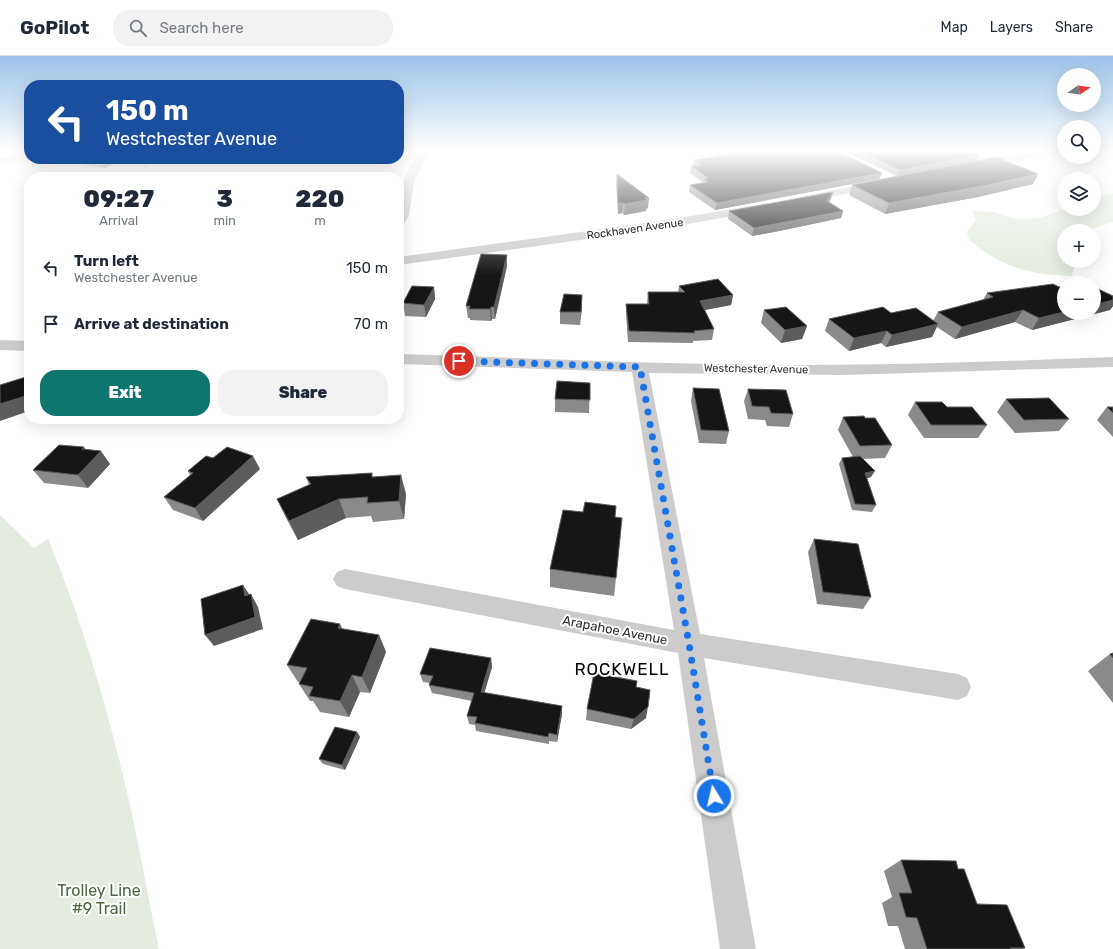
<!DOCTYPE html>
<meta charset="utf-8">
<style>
body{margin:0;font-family:Rubik,sans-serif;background:#f2f2f3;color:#1f2937;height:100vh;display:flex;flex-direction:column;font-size:15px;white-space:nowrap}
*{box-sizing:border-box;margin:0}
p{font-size:13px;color:#747a83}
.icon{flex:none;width:22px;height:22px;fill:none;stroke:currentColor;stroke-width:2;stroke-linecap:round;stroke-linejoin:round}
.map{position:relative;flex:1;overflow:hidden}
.details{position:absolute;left:24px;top:116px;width:380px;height:252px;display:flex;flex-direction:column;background:#fff;border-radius:16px;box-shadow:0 4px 16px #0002}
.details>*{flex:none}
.banner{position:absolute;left:24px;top:24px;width:380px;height:84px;border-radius:16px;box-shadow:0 4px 16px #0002;background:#1a4fa0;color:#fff;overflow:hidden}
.needle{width:26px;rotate:77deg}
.controls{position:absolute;left:1057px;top:12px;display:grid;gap:8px}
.controls a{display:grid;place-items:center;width:44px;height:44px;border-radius:50%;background:#fff;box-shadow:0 4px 16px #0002;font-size:20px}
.pin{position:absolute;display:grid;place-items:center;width:34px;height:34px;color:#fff;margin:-17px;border:2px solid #fff;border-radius:50%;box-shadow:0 1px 4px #0007}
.me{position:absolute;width:44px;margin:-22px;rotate:351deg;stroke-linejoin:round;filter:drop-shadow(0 0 3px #0008)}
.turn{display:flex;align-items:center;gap:14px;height:84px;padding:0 16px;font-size:18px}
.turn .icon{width:52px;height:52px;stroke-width:2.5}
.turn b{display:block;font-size:28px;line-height:34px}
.eta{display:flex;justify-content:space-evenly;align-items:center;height:68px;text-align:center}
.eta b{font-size:24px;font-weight:800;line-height:28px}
.action{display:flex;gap:8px;margin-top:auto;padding:8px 16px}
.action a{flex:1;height:46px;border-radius:16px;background:#0f766e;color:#fff;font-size:16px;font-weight:800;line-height:46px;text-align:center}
.action a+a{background:#f2f2f3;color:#1f2937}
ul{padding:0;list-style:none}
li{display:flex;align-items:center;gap:12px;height:56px;padding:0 16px}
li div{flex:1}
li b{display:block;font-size:15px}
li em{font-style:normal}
header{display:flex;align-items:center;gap:24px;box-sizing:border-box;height:56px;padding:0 20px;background:#fff;border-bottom:1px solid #e0e1e3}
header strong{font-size:19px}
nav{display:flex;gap:22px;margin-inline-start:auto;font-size:14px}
.search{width:280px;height:36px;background:#f2f2f3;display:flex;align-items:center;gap:10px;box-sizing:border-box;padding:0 14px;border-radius:16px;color:#747a83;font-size:15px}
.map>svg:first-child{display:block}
</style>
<header>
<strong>GoPilot</strong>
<div class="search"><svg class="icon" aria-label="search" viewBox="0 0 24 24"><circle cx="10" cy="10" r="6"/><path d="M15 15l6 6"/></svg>Search here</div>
<nav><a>Map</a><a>Layers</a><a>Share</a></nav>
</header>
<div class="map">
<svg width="1113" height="893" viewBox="0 0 1113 893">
<rect width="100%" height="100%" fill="#fff"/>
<g fill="#e3ecde">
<path d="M1113 137V166L1085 175H1064V205H1072L1074 210 1072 220C1029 218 1003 212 969 184L967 176 976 164 972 155 994 156 1015 163 1040 162 1065 153H1094V142Z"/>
<path d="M0 459 34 492 48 483C79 557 102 634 121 711 136 771 146 833 159 893H0Z"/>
</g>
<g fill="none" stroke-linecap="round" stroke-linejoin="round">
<path fill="#cbdaeb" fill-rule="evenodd" d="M144 103H148L147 112 145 113 143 112Z"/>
<g fill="#ccc" fill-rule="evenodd">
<path d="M420 94H430L414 126 409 159 403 170 399 171 400 136 405 121Z"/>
<path d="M1042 94H1062L1057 97 976 112 971 109 976 106Z"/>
<path d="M29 95V101L0 108V102Z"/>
<path d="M878 125 883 128 882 130 805 146 801 145 799 143 801 141 805 140Z"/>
<path d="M757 149 761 151 763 153 761 155 660 173 399 209V201L660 165Z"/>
<path d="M0 284 29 285V295L0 294Z"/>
<path d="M399 298C534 302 669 309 804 309 907 309 1010 305 1113 301V311L843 319 649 317 700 578 958 618 967 622 971 631 967 640 958 644 704 602 756 893H720L678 597 345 533 337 530 333 523 337 516 345 513 674 574 632 316 399 308Z"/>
</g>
</g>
<g fill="#8a8a8a">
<path d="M0 94H29V97L27 94 14 97 5 96 0 97Z"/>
<path d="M710 94H835L882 117 879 123 715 154 689 136 690 129 703 127V126L690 117 691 110H693L694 104 720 100Z"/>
<path d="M841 94H972L971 96 976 105 1038 118 1033 128 978 141 885 158 849 139 852 129 897 120Z"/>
<path d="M50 103H124L104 112Z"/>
<path d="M617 118 648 152 646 153V155L624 159 622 157 618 158 616 128Z"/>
<path d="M831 143 829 146 843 155 841 162 784 174 752 180 728 163 729 155Z"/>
<path d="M507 199V210L495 263H492L491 265 470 264V262H468L466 250Z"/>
<path d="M679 230 733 239 731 249 705 254 714 273 712 284 693 285V287L628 286 626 258V248H647L648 236H678Z"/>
<path d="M434 231 435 243 426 261 405 260 403 247Z"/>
<path d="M1059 231 1113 240V250L1110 254 1032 274 1015 266 955 283 937 271 932 281 886 291 881 287 849 295 825 275 829 263 891 257 933 265 938 256 983 244 987 237Z"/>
<path d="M582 239V251L580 269 560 268V256Z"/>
<path d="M764 254 807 270 802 283 781 287 761 267Z"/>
<path d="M590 327 589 357 555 356V343Z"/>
<path d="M693 332 729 375 726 388 699 387 691 345Z"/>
<path d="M748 333 793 358 789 371 767 370 765 364 748 363 744 345Z"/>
<path d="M1006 343 1069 363 1059 375 1015 377 997 356Z"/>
<path d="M915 346 947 351 987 369 978 382H924L908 359Z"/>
<path d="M1107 351H1113V381L1097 364Z"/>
<path d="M843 361 865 362 892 389 885 402 862 403 871 421 867 422 876 449 872 456 852 454 839 408 842 402 853 401 838 374Z"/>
<path d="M86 394 110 408 88 432 44 427 33 414Z"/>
<path d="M213 402 260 413 203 465 173 454 164 441 190 419 188 415Z"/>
<path d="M306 421H373L406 438 404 463 373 466 371 460 346 462 298 484 286 462 277 443 309 429Z"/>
<path d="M616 450 615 461 616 522 614 540 550 531V513L583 456Z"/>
<path d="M814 483 871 541 863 553 817 548 808 496Z"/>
<path d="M342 573 379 579 386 596 370 637 360 636 349 661 320 656 313 645H310L299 628 300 626H298L287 609Z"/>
<path d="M1113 597V647L1088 615 1110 598Z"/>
<path d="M491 602 492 611 484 637 562 650V658L557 686 549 685V688L476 675 475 669 469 668 467 660 472 645 432 637 429 629 430 627 423 626 420 618Z"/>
<path d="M636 631 646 662 631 673 586 664 587 653Z"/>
<path d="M357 676 360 681 345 714 323 708 319 703Z"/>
<path d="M901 804 958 813 977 848 1025 892 1022 893H905L898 870H888L882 847 892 841 884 815Z"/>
</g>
<g fill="#5c5c5c">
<path d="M0 94H4L5 96 0 97Z"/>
<path d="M11 94H27L14 97Z"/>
<path d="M979 99 976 105 897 120 900 114Z"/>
<path d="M100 103H124L104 112Z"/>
<path d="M882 117 879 123 715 154 717 147Z"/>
<path d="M1038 118 1033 128 978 141 885 158 889 147Z"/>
<path d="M833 136 831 143 825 152 827 145Z"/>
<path d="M645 142H649L648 152 646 153V155L624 159 625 148Z"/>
<path d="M618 147H623L622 157 618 158Z"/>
<path d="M843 155 841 162 784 174 752 180 754 172Z"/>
<path d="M507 199V210L495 263 494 251Z"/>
<path d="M434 231 435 243 426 261 424 249Z"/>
<path d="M582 239V251L580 269 581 256Z"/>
<path d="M733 239 731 249 699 255 700 245Z"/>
<path d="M1113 244V250L1110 254 1032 274 1039 262 1064 256V257H1094V249Z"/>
<path d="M491 251 492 263 491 265 490 253Z"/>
<path d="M1023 254 1015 266 955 283 962 271Z"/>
<path d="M938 268 932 281 886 291 892 279Z"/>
<path d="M807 270 802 283 781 287 785 274Z"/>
<path d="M887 275 881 287 849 295 854 282Z"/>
<path d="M29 339V355L0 365V348Z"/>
<path d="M84 391 93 403 101 395 110 408 88 432 78 419 82 393Z"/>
<path d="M253 400 260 413 203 465 195 452Z"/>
<path d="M875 415 871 421 862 424 865 417Z"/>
<path d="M401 419 406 438 404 463 399 445Z"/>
<path d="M339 443 346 462 298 484 289 465Z"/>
<path d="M243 529 251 541 245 540Z"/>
<path d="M251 538 258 551 263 573 214 590 205 579Z"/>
<path d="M340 568 348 585 338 572Z"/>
<path d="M379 579 386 596 370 637 362 621Z"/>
<path d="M491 602 492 611 482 645 481 636Z"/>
<path d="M352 619 360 636 349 661 340 645Z"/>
<path d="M562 650V658L557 686V679Z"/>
<path d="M648 651 646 662 631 673 634 663Z"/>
<path d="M357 676 360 681 345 714 342 709Z"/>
</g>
<g fill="#161616" stroke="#5c5c5c">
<path d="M722 94H835L882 117 717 147 690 129 708 126 704 123 708 122 691 110 701 109 694 104 730 99Z"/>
<path d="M857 94H971H968L979 99 900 114Z"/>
<path d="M996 101 1038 118 983 130 889 147 852 129Z"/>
<path d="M617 118 649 142H645L647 144 625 148 623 147H618Z"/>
<path d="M833 136 827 145 843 155 786 166 754 172 729 155Z"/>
<path d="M481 198 507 199 494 251H491L490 253H469L470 250H466Z"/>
<path d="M718 223 733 239 700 245 714 273 694 275 695 277 629 275 626 248H649L648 236H685L679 230Z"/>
<path d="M1082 225 1086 227H1074Z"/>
<path d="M1053 228 1059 231 1064 230V256L1039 262 1023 254 962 271 938 256 993 241 987 237Z"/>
<path d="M412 230 434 231 424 249 403 247Z"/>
<path d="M1094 231 1113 240V244L1094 249Z"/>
<path d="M564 238 582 239 581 256H560Z"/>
<path d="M786 251 807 270 785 274 764 254Z"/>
<path d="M883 251 891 257 916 252 938 268 892 279 887 275 854 282 829 263Z"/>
<path d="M29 320V339L0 348V329Z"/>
<path d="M557 325 590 327V344L555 343Z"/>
<path d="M693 332 719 333 729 375 701 374Z"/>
<path d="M748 333 786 334 793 358 771 357 769 351 752 350Z"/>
<path d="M1049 342 1069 363 1024 364 1006 343Z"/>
<path d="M915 346H942L947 351H972L987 369H931Z"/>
<path d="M1107 351H1113V357Z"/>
<path d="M864 360 865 362H875L892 389 860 390 843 361Z"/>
<path d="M59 389 84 391 82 393 101 395 78 419 33 414Z"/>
<path d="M227 391 253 400 195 452 164 441 193 417 188 415 206 400 213 402Z"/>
<path d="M860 400 875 415 865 417 876 449 855 448 842 402Z"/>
<path d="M372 417V421L401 419 399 445 367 447 368 441 339 443 289 465 277 443 311 428 306 421Z"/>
<path d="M585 446 616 450 615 461 622 462 616 522 550 513 563 454 583 456Z"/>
<path d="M814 483 858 488 871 541 823 536Z"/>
<path d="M243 529 245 540 251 538 255 561 205 579 201 543Z"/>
<path d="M311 563 340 568 338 572 379 579 362 621 352 619 340 645 309 640 313 631 299 628 307 612 287 609Z"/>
<path d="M430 592 491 602 481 636 562 650 557 679 549 677 548 681 475 667 477 661 467 660 474 637 429 629 433 620 420 618Z"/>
<path d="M1113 597V602L1110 598Z"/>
<path d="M594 617 637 625 636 631 650 634 648 651 634 663 587 653Z"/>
<path d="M335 671 357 676 342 709 319 703Z"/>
<path d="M901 804 956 805 958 813H964L977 848 1007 849 1025 892H1010L1011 893H927L917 862 906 861 899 837H912Z"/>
</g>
<linearGradient id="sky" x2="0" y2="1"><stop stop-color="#9cc3e9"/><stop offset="0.43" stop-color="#fff"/><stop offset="1" stop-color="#fff" stop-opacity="0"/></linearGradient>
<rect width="1113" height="219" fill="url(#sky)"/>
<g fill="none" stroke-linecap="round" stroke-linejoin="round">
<path stroke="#1a73e8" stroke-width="7" stroke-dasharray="0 12.6" d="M459 305 640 311 689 588 714 740"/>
</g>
<g text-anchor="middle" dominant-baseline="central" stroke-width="4" stroke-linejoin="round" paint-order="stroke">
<g font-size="11" fill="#2f2f2f" stroke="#fff">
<text transform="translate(635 173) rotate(-8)">Rockhaven Avenue</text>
<text transform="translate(756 313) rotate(1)">Westchester Avenue</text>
</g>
<g font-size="13" fill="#2f2f2f" stroke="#fff">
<text transform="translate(615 574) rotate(11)">Arapahoe Avenue</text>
</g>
<g font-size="16" fill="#4c693e" stroke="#fff">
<text x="99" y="834">Trolley Line<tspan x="99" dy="18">#9 Trail</tspan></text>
</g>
<g font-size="17" letter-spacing="1" fill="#000" stroke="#fff">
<text x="622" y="613">ROCKWELL</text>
</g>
</g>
</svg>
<div class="controls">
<a><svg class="needle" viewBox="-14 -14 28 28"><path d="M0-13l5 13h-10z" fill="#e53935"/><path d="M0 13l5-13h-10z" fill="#747a83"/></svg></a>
<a><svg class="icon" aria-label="search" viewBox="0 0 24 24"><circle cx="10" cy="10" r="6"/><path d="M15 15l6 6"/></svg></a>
<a><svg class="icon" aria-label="layers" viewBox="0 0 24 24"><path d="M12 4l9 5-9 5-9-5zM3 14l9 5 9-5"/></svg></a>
<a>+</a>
<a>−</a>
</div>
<div class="pin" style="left:459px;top:305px;background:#d93025"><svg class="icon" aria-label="arrive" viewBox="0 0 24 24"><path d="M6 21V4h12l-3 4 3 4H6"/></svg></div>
<svg class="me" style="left:714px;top:740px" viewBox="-20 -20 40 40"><circle r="17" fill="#1a73e8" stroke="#fff" stroke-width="3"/><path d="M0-11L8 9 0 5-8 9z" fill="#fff"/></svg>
<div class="banner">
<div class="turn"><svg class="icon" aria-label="left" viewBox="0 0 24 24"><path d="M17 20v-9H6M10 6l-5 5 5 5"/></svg><div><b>150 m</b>Westchester Avenue</div></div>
</div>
<section class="details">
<div class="eta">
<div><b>09:27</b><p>Arrival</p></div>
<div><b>3</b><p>min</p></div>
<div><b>220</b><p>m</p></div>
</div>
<ul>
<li><svg class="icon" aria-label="left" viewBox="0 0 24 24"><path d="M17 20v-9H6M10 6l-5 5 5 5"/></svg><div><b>Turn left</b><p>Westchester Avenue</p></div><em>150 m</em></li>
<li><svg class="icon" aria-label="arrive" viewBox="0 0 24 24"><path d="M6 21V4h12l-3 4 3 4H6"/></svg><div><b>Arrive at destination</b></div><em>70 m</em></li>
</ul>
<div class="action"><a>Exit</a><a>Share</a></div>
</section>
</div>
